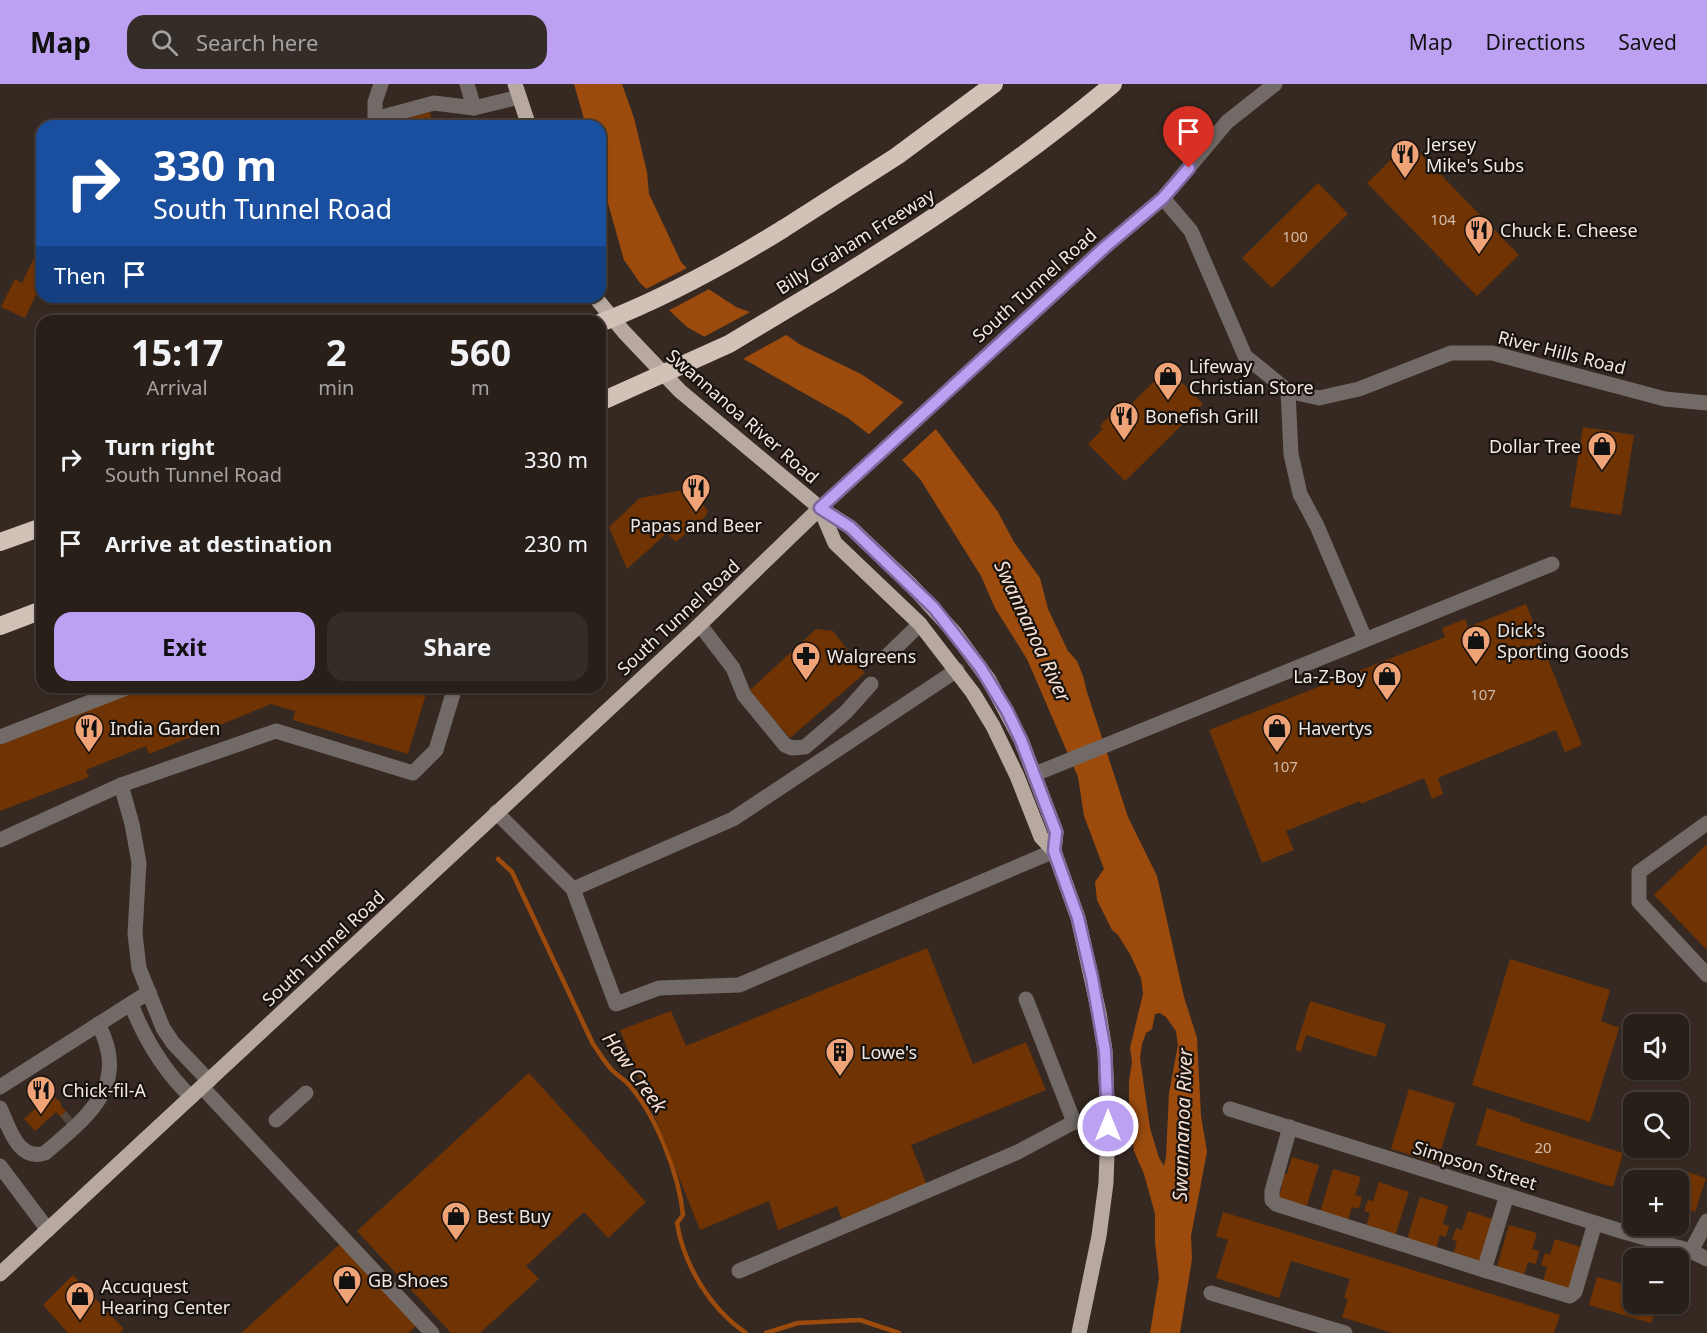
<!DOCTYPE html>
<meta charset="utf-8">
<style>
body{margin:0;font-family:"Noto Sans",sans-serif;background:#342c26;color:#f1f3f6;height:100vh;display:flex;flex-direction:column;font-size:22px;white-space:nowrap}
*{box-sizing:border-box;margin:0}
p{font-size:20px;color:#a5a2a2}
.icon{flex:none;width:33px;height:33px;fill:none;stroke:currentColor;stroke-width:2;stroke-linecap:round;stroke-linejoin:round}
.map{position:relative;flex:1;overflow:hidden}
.details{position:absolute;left:36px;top:231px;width:570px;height:378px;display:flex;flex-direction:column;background:#281f19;border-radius:18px;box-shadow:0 2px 4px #0004,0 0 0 2px #443d38}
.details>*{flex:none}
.banner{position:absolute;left:36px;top:36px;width:570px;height:183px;border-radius:18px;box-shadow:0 2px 4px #0004,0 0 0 2px #443d38;background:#1a4fa0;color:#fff;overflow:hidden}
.tools{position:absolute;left:1623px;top:930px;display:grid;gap:12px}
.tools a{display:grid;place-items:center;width:66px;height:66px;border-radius:12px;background:#281f19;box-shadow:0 2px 4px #0004,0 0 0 2px #443d38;font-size:30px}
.pin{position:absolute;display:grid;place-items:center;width:51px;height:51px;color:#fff;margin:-62px -26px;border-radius:50% 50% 50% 0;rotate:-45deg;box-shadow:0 0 6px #0007}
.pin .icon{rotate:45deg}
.me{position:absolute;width:66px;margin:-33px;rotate:0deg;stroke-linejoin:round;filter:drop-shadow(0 0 4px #0008)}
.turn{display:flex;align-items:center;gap:21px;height:126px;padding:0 18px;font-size:27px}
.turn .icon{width:78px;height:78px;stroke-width:2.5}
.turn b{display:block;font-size:42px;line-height:51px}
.then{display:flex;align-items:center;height:57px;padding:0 18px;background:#0003;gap:12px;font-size:22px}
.eta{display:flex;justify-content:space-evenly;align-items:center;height:102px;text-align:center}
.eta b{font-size:36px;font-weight:700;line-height:42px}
.action{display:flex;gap:12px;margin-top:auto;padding:12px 18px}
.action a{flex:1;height:69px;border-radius:18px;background:#bca0f2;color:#111;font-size:24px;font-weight:700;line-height:69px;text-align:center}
.action a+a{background:#342c26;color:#f1f3f6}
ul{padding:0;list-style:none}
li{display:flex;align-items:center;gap:18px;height:84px;padding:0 18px}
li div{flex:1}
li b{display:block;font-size:22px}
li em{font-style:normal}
header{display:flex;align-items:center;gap:36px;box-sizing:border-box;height:84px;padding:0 30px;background:#bca0f2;color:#111}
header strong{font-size:28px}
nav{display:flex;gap:33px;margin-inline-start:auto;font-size:21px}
.search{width:420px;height:54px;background:#342c26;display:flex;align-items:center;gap:15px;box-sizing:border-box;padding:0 21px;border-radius:18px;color:#a5a2a2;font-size:22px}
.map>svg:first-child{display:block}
</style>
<header>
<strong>Map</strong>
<div class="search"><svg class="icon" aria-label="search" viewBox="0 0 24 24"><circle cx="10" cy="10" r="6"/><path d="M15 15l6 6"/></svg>Search here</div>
<nav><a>Map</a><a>Directions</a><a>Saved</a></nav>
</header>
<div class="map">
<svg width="1707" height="1249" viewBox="0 0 1707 1249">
<rect width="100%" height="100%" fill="#362921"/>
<path fill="#9c4b0d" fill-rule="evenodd" d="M574 0H622L634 34 647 88 649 110 681 178 704 202 736 223 758 231 799 260 861 290 906 320 932 340 998 428 1014 458 1040 494 1048 525 1068 567 1077 577 1083 592 1087 608 1128 733 1157 792 1184 913 1197 954 1201 1032 1207 1068 1191 1152 1192 1175 1180 1249H1150L1159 1194 1155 1158V1130L1144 1090 1134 1067 1129 1018V997L1132 978 1130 964 1143 910 1141 894 1130 870 1118 851 1112 846 1097 816 1095 798 1104 785 1084 732 1078 693 1027 575 995 524 981 492 920 395 902 376 848 334 687 243 640 199 624 176 600 91V42H586ZM1160 929 1166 933 1176 947 1178 961 1169 1009 1166 1073 1164 1082 1159 1074 1150 1044 1140 974 1142 960 1146 949 1152 945 1155 930Z"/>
<g fill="#362921">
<path d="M689 183 711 204 666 228 644 206Z"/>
<path d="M754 226 760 228 788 250 739 277 700 255Z"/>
<path d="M906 316 938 343 900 378 867 352Z"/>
</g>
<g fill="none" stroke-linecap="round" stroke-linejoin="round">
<g stroke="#9c4b0d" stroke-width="4.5">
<path d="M498 775 512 788 593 960C599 968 605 979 612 986 618 992 625 996 630 1002 657 1033 679 1091 683 1131L677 1139C684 1181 710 1225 746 1249"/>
<path d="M766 1249 798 1239 860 1236 899 1249"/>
</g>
</g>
<g fill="#703303">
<path d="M430 28 433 42H413L410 33Z"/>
<path d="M1409 58 1519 171 1477 212 1367 99Z"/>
<path d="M1318 99 1348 130 1272 204 1242 174Z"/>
<path d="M36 170 42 172V198L25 234 1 223 15 195 22 199Z"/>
<path d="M1168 284 1203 320 1125 397 1088 360 1103 345 1100 342 1118 323 1123 328Z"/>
<path d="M1583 343 1634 351 1621 431 1570 423Z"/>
<path d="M689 405 708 427 705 433 676 458 667 449 627 485 609 443 640 414Z"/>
<path d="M1526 520 1582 661 1565 668 1556 646 1438 694 1443 710 1432 715 1424 694 1361 720 1360 717 1286 747 1294 766 1262 779 1209 646 1445 553 1442 544 1465 535 1468 543Z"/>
<path d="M816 545 833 547 865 589 790 654 749 607Z"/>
<path d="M146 603H428L408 670 293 636 295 627 271 620 149 670 146 662 86 686 89 693 0 727V661Z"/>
<path d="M1707 760V866L1654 811Z"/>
<path d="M927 864 973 980 1026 958 1046 1006 911 1061 927 1101 842 1135 837 1122 778 1146 769 1117 700 1146 620 946 671 927 686 962Z"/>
<path d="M1510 875 1610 906 1601 937 1619 944 1590 1038 1472 1001Z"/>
<path d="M1310 917 1386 940 1376 973 1306 951 1301 968 1295 966Z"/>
<path d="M529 989 646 1118 608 1154 584 1128 526 1182 539 1195 480 1249H451L357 1147Z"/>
<path d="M1409 1005 1455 1019 1437 1079 1391 1065Z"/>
<path d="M51 1010 62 1020 61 1022 73 1035 67 1040 56 1028 35 1047 24 1035Z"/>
<path d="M1487 1024 1521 1035 1520 1037 1623 1069 1613 1103 1476 1061Z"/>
<path d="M1292 1073 1319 1081 1305 1128 1277 1119 1282 1102 1276 1100 1280 1088 1287 1090Z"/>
<path d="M1675 1084 1706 1094 1695 1128 1678 1122V1096H1671Z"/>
<path d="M1333 1085 1361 1093 1355 1111 1362 1113 1359 1125 1352 1123 1347 1140 1319 1132Z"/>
<path d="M1379 1098 1409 1108 1394 1155 1365 1146 1370 1129 1364 1127 1368 1116 1373 1117Z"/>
<path d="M1420 1113 1448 1122 1443 1140 1449 1142 1446 1153 1440 1151 1435 1168 1406 1159Z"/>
<path d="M1468 1127 1496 1136 1482 1183 1452 1174 1457 1157 1452 1155 1456 1144 1462 1146Z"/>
<path d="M1223 1128 1560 1231 1554 1249H1392L1342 1233 1348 1215 1344 1214 1350 1195 1291 1177 1279 1214 1216 1194 1228 1156 1216 1152Z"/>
<path d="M1509 1141 1537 1149 1532 1165 1539 1167 1536 1180 1528 1178 1523 1194 1496 1186Z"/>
<path d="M1555 1155 1584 1164 1569 1210 1542 1201 1547 1183 1541 1181 1545 1169 1550 1171Z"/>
<path d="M340 1160 416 1242 409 1249H241Z"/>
<path d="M73 1191 124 1245 120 1249H68L43 1221Z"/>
<path d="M1597 1193 1634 1203V1220H1657L1651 1239 1589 1221Z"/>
</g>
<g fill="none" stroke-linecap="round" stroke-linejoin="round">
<path stroke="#52463e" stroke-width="15" stroke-dasharray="15 8" stroke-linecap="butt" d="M65 1038 71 1033"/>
<g stroke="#716a66" stroke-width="15">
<path d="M467 0 474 24"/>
<path d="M375 35 434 19 474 24 519 13"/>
<path d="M375 42V18L381 0"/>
<path d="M1163 114 1191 147 1245 272 1288 307 1319 314 1359 305 1451 269H1492L1665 315 1707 319"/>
<path d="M1288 307 1291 370 1300 410 1317 442 1365 555"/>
<path d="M820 424 1105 163 1163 114 1227 38 1275 0"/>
<path d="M700 541 733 584 744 611 785 661 792 664 805 663 846 628 871 600"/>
<path d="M887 572 920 540"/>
<path d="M0 653 129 603"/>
<path d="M1035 690 1552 480"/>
<path d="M121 701 132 740 139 779 135 850 139 884 163 944 173 959 209 997"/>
<path d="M496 728 573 805 616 920 659 904 739 901 1054 767"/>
<path d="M1707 739 1639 788V818L1707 891"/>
<path d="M0 756 121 701 276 647 413 689 436 666 455 603"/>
<path d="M573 805 733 735 957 586"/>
<path d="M1026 915 1074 1038"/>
<path d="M131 920C145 956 163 986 191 1013"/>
<path d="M0 1003 149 908"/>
<path d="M202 1003 432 1249"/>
<path d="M0 1024C9 1043 18 1078 45 1069 88 1032 131 1001 98 940"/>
<path d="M1230 1025 1621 1147 1691 1167 1707 1175"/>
<path d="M276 1036 306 1009"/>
<path d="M1290 1043 1272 1107V1116L1276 1120 1484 1186 1507 1111"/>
<path d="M0 1082 48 1146"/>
<path d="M1691 1167 1707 1137"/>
<path d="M1484 1186 1570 1212 1575 1208 1595 1139"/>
<path d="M739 1187 1018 1068 1074 1038 1108 1039"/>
<path d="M1211 1209 1345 1249"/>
</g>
<g stroke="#b7a8a0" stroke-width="15">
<path d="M515 0 529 42"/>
<path d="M595 213 624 248 680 307 820 424 850 443 911 501 954 548 989 596 1021 656 1056 748 1054 767"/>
<path d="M820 424 835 459 920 540 973 609 993 642 1017 692 1041 753 1054 767 1078 834 1099 929 1105 967 1108 1042 1106 1099 1099 1152 1079 1249"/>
<path d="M0 1190 693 547 820 424"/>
</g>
<g stroke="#d2c1b7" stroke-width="18">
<path d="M783 145 897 72 994 0"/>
<path d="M829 200C928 139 1024 75 1113 0"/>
<path d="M0 458 42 443"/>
<path d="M0 542 42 526"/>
</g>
<g stroke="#d2c1b7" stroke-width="18">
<path d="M600 239C664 214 725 181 783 145"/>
<path d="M600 318 729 260 829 200"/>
</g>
</g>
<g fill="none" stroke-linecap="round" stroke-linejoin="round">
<g stroke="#7a689d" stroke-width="15">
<path id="route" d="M1108 1042 1105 967 1092 894 1078 834 1054 767 1056 748 1021 656 1007 627 980 583 934 524 850 443 820 424 1105 163 1163 114 1189 84"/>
</g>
<use href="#route" stroke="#bca0f2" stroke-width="10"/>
</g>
<defs>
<g id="restaurant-pin" transform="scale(1.5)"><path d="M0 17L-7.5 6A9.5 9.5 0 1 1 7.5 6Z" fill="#efa377" stroke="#19130f"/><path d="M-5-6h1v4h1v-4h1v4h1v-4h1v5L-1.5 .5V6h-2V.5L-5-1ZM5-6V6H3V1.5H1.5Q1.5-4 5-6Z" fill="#111"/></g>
<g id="shop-pin" transform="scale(1.5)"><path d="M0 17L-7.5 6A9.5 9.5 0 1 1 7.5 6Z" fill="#efa377" stroke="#19130f"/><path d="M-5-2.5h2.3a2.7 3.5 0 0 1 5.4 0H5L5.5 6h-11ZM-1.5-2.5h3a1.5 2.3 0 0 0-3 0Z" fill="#111"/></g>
<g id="pharmacy-pin" transform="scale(1.5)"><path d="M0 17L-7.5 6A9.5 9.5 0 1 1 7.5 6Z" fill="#efa377" stroke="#19130f"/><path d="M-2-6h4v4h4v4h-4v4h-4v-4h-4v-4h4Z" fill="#111"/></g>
<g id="building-pin" transform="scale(1.5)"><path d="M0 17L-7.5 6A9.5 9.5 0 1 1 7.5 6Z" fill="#efa377" stroke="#19130f"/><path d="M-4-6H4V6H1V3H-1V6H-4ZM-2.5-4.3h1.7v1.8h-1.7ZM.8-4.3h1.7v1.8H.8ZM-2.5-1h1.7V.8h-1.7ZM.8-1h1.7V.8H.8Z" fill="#111"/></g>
</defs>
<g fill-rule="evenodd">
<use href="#restaurant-pin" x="1405" y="70"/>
<use href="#restaurant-pin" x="1479" y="146"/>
<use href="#shop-pin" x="1168" y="292"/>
<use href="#restaurant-pin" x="1124" y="332"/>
<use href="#shop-pin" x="1602" y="362"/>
<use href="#restaurant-pin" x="696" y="404"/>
<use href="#shop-pin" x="1476" y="556"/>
<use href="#pharmacy-pin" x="806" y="572"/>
<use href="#shop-pin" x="1387" y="592"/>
<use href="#restaurant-pin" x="89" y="644"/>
<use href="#shop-pin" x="1277" y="644"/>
<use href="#building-pin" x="840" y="968"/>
<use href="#restaurant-pin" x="41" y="1006"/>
<use href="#shop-pin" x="456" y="1132"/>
<use href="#shop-pin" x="347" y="1196"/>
<use href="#shop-pin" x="80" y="1212"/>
</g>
<g text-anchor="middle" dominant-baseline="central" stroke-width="4.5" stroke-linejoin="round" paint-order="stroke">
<g font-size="15" fill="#d1bbab">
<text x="1443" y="135">104</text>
<text x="1295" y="152">100</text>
<text x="1483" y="610">107</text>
<text x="1285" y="682">107</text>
<text x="1543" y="1063">20</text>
</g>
<g font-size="18" fill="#f1e8e3" stroke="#19130f" text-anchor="start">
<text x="1426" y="60">Jersey<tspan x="1426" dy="21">Mike's Subs</tspan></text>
<text x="1500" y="146">Chuck E. Cheese</text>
<text x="1189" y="282">Lifeway<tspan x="1189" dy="21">Christian Store</tspan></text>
<text x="1145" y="332">Bonefish Grill</text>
<text x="1581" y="362" text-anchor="end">Dollar Tree</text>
<text x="696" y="441" text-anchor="middle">Papas and Beer</text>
<text x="1497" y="546">Dick's<tspan x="1497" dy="21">Sporting Goods</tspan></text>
<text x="827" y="572">Walgreens</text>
<text x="1366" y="592" text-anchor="end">La-Z-Boy</text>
<text x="110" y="644">India Garden</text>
<text x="1298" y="644">Havertys</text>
<text x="861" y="968">Lowe's</text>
<text x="62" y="1006">Chick-fil-A</text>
<text x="477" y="1132">Best Buy</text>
<text x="368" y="1196">GB Shoes</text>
<text x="101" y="1202">Accuquest<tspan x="101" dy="21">Hearing Center</tspan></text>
</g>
<g font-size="18" fill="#f1e8e3" stroke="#19130f">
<text transform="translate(855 157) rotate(-32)">Billy Graham Freeway</text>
<text transform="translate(1034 201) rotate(-42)">South Tunnel Road</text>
<text transform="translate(1562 268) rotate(14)">River Hills Road</text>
<text transform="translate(743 332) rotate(41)">Swannanoa River Road</text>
<text transform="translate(678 533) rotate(-43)">South Tunnel Road</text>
<text transform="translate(323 864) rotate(-43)">South Tunnel Road</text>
<text transform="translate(1475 1081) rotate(17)">Simpson Street</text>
</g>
<g font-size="20" font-style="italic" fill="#f6ded1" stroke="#19130f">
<text transform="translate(1033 547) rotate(65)">Swannanoa River</text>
<text transform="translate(635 988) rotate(54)">Haw Creek</text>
<text transform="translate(1182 1041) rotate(-88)">Swannanoa River</text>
</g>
</g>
</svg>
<div class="tools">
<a><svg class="icon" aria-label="sound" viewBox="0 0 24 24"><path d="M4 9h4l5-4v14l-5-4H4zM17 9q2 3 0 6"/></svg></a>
<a><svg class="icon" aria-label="search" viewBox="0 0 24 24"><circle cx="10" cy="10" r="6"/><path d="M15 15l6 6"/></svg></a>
<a>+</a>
<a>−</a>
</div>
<div class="pin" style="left:1189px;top:84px;background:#d93025"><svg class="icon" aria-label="arrive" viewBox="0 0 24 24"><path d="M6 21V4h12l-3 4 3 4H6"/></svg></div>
<svg class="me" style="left:1108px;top:1042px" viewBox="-20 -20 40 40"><circle r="17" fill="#bca0f2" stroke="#fff" stroke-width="3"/><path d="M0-11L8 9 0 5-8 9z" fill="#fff"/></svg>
<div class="banner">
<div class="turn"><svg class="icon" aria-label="right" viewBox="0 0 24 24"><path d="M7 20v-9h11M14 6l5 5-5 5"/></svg><div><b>330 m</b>South Tunnel Road</div></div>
<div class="then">Then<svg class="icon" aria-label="arrive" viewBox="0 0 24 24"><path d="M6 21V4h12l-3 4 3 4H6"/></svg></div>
</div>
<section class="details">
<div class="eta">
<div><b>15:17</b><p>Arrival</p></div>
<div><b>2</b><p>min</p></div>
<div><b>560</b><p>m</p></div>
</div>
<ul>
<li><svg class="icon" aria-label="right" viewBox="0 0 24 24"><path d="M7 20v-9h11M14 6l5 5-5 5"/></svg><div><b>Turn right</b><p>South Tunnel Road</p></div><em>330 m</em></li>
<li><svg class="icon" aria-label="arrive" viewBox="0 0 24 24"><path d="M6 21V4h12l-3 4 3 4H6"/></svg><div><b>Arrive at destination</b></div><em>230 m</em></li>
</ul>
<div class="action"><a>Exit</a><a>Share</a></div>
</section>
</div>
